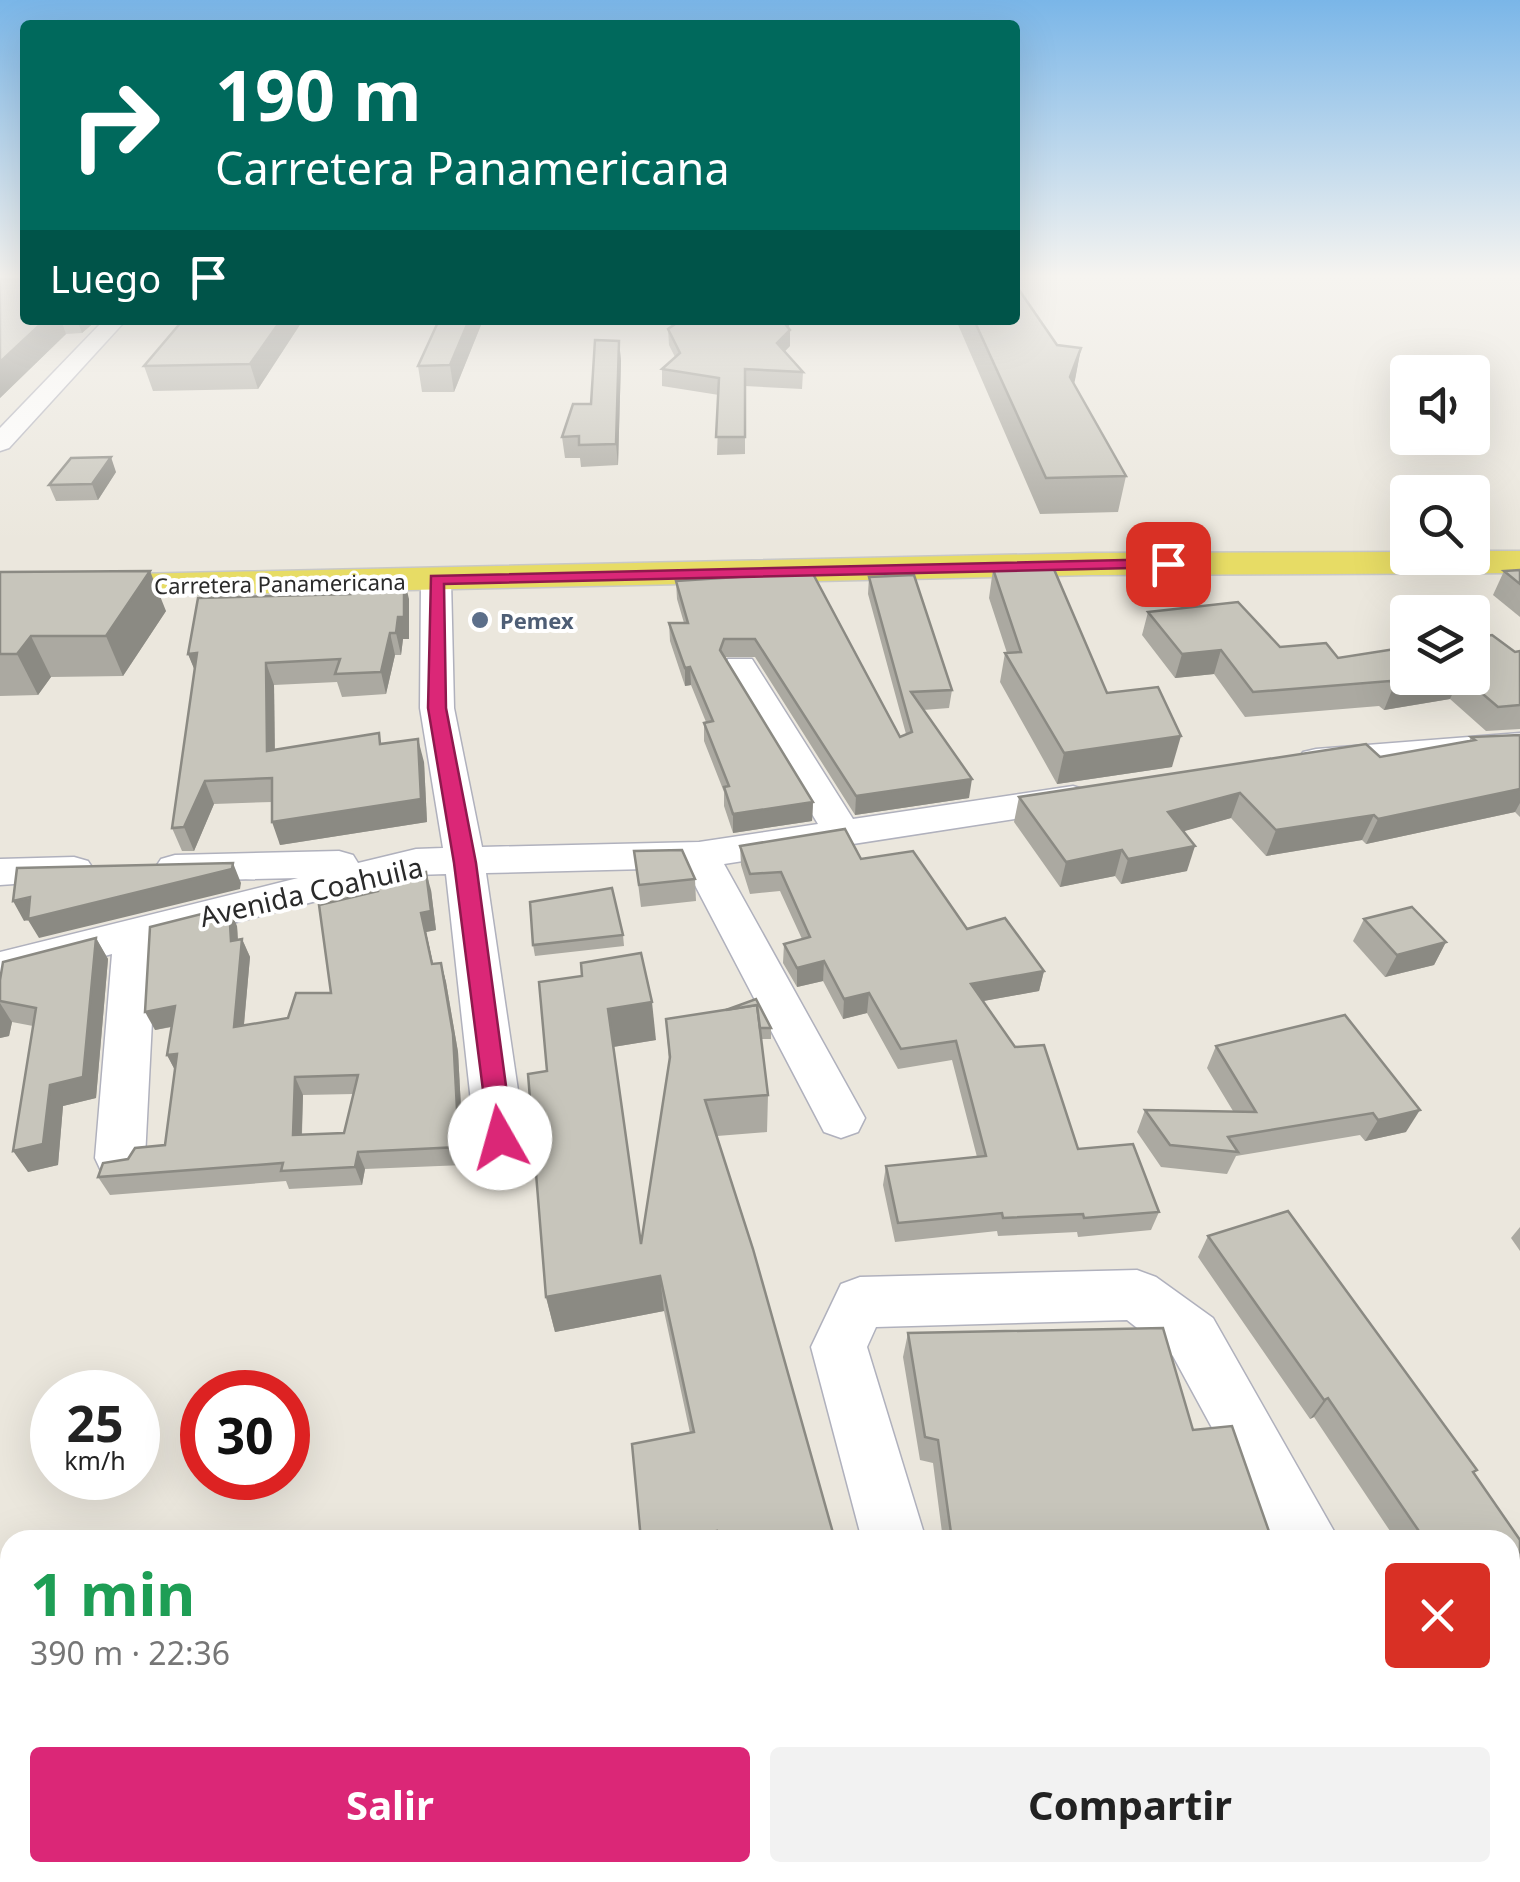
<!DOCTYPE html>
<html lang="es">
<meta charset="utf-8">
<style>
body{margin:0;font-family:"Noto Sans",sans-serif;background:#f2f2f2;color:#222;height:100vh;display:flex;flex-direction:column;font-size:38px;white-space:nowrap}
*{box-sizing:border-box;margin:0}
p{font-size:32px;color:#767676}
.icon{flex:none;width:55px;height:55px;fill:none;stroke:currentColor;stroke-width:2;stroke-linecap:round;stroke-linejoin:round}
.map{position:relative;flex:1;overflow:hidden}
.panel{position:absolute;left:0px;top:1530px;width:1520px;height:352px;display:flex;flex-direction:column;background:#fff;border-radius:30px 30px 0 0;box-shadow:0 10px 40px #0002}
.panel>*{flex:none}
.guide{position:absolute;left:20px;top:20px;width:1000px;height:305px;border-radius:10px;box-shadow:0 10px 40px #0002;background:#00695c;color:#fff;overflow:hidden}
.buttons{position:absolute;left:1390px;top:355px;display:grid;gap:20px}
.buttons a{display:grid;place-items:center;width:100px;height:100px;border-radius:10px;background:#fff;box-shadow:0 10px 40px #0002;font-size:50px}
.speed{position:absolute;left:30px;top:1370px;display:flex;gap:20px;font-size:50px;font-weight:700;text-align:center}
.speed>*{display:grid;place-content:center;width:130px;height:130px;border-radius:50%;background:#fff;box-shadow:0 10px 40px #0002;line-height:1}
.speed small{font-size:25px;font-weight:400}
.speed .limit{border:15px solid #d22;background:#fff;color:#111}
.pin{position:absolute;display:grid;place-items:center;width:85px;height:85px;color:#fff;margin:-42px;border-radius:20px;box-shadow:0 5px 15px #0006}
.me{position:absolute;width:110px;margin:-55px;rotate:353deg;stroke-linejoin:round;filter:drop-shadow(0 0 8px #0008)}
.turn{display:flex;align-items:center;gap:35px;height:210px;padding:0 30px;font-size:45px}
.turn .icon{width:130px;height:130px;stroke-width:2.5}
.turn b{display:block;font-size:70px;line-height:85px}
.then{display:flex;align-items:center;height:95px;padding:0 30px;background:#0003;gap:20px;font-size:38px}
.round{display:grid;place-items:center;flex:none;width:105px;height:105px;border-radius:10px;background:#f2f2f2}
.overview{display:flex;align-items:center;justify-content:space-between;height:170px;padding:0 30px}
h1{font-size:60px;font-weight:700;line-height:75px;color:#1e9e55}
.button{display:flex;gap:20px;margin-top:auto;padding:20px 30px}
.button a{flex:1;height:115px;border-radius:10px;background:#db2777;color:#fff;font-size:40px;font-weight:700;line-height:115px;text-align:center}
.button a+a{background:#f2f2f2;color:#222}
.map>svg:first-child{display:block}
</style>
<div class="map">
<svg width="1520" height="1882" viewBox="0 0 1520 1882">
<rect width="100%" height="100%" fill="#ebe7dd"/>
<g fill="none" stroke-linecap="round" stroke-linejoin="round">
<g stroke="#b0b1bd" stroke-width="3">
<g id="minor">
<path d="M104 320H126L9 448 0 451V428Z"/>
<path d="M436 571 451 580 454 708 482 847 699 842 818 824 724 666 728 659H752L853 819 1073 786 1086 790 1092 798 1086 806 1073 810 724 864 865 1118 858 1132 841 1138 824 1132 686 868 486 873 525 1138 517 1152 500 1158 483 1152 475 1138 446 874 416 875 156 943 145 1158 138 1173 120 1179 102 1173 95 1158 112 954 0 984V952L298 878 175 881 161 877 155 868 161 859 175 855 339 851 353 855 358 863 416 849 443 848 420 708 421 580Z"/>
<path d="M1520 733V755L1316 771 1303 768 1298 760 1303 752 1316 749Z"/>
<path d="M74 857 88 861 94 870 88 879 0 885V859Z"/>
<path d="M1137 1270 1156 1277 1213 1318 1339 1540H1273L1173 1356 1127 1320 876 1327 867 1347 926 1540H862L811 1347 841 1284 860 1277Z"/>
<path d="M951 1872H1026L1029 1882H953Z"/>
<path d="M1037 1872H1112L1114 1882H1038Z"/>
</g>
</g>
<g stroke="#c8c8c8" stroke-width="3">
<path id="major" d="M1472 551H1520V573L1090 575 0 599V577L1090 553 1408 552V558H1472Z"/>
</g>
<use href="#minor" fill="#fff" fill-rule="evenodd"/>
<use href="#major" fill="#e7dc65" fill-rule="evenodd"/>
</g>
<g fill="#aba9a1" fill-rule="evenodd">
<path d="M0 279 25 320H97L82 333 66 334 0 398Z"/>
<path d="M303 320 258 389 153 391 144 366Z"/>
<path d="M483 320 454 392H422L418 366Z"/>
<path d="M956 320H1015L1057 345 1081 348 1074 384 1126 476 1118 512 1040 514Z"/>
<path d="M788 328 790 346 785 351 803 372 802 389 745 386V454L717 455 719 395 662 386V369L675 357 669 345 668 329Z"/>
<path d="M619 341 621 361 618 465 581 467 580 458H565L562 437 591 404Z"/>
<path d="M116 472 98 500 56 501 49 485Z"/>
<path d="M993 569 1107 693 1172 767 1057 784 1000 682 1005 653H1007L989 598Z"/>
<path d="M1520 570V617L1493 595 1504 571Z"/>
<path d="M0 572 166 611 123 676 51 677 38 695 0 696Z"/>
<path d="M869 577 952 690 949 708 923 710 969 798 855 815 755 657H725L813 802 812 821 733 833 724 806V792L704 741V723L706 722 691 685 685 686 670 641 669 623H684L677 599 676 581 900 737 906 734 868 594Z"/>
<path d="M409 599V639H403L401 655H395L386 694 342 697 337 682 274 685 275 749 381 743 424 762 427 822 280 845 272 802 214 804 194 851H182L172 828 195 670 188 654Z"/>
<path d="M1148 612 1280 647 1338 658 1408 678H1472L1515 652 1520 651V729L1486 731 1450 699 1384 710 1379 706 1245 717 1214 674 1175 678 1142 635Z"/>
<path d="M1520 735V817L1515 812 1366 844 1362 840 1266 856 1231 818 1183 831 1187 871 1121 884 1115 876 1060 887 1014 822 1019 797 1380 757 1469 741 1471 737Z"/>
<path d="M740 846 861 859 967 929 1044 971 1039 991 983 1001 1078 1149 1159 1212 1151 1230 1078 1237 1077 1232 998 1236 997 1231 895 1242 883 1185 886 1166 977 1157 952 1060 898 1069 867 1013 843 1019 823 981 797 987 783 963 784 944 802 939 780 891 750 894 741 865Z"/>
<path d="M634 851 695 879 696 901 641 907Z"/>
<path d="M431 890 436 930 426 932 433 964 441 963 446 982 458 1052 464 1165 365 1169 362 1185 289 1189 286 1181 110 1195 98 1177 128 1159 165 1145 175 1070 167 1055 172 1027 155 1030 237 926 238 940 242 939 250 957 244 1025 288 1018 331 993ZM354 1094 344 1133 302 1135 303 1095Z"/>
<path d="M1364 919 1446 942 1434 965 1385 977 1353 941Z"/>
<path d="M623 935 624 946 535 956 533 945Z"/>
<path d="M96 938 108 959 96 1098 63 1106 58 1165 28 1172 33 1026 12 1022 9 1036 0 1038V980Z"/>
<path d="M539 982 656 1040 613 1047 641 1244 669 1060 666 1019 771 1028V1039H761L768 1095 767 1132 717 1136 835 1540H641L690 1433 664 1311 555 1332 546 1297 547 1071Z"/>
<path d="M1345 1015 1406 1132 1365 1141 1360 1135 1236 1156 1227 1174 1161 1167 1137 1132 1145 1110 1233 1111 1207 1068 1216 1046Z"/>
<path d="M1520 1227V1251L1511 1238Z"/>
<path d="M1208 1236 1474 1473 1520 1540V1673L1510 1676V1540H1396L1314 1417 1310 1419 1198 1257Z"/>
<path d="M908 1333 1193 1430 1272 1540H943L933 1463 920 1460 903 1357Z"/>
<path d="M791 1872H906L874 1882H793Z"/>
<path d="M1115 1872H1505L1507 1878 1497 1882H1113L1117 1879Z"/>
</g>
<g fill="#8b8a83">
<path d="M45 320H61L66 334 0 398V362Z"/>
<path d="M77 320H97L82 333Z"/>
<path d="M281 320H303L258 389 250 364Z"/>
<path d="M469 320H483L454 392 450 365Z"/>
<path d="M786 320H791L786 334 790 330V346L777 359V343Z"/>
<path d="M619 341 621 361 618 465 616 444Z"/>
<path d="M1081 348 1075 380 1064 411 1070 377Z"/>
<path d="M111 457 116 472 98 500 92 484Z"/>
<path d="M150 571 166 611 123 676 106 636Z"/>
<path d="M404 578 409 599V639H403L401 655 396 633Z"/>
<path d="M390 633 395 655 386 694 381 672Z"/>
<path d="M31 636 51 677 38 695 17 654Z"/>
<path d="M1221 650 1214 674 1175 678 1182 654Z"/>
<path d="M197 653V676L188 654Z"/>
<path d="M266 663 274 685 275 774 267 751Z"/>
<path d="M690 667 691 685 685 686V668Z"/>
<path d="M1446 678H1460L1450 699 1384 710 1394 685Z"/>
<path d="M1181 736 1172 767 1057 784 1064 753Z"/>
<path d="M418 739 424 762 427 822 280 845 272 822Z"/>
<path d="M972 779 969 798 855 815 856 796Z"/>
<path d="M205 781 214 804 194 851 184 827Z"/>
<path d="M1520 789V803L1515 812 1366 844 1378 819Z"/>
<path d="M1240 793 1231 818 1160 838 1168 812Z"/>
<path d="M813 802 812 821 733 833V814Z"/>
<path d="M1374 815 1362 840 1266 856 1276 830Z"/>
<path d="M1195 846 1187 871 1121 884 1128 859Z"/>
<path d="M1122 850 1115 876 1060 887 1066 862Z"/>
<path d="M233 863 241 883 240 889 39 938 28 920 24 921 13 901Z"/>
<path d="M426 872 431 890 436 930 426 932 437 982 421 913Z"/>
<path d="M229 907 237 926 239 960 231 941Z"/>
<path d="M96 938 108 959 96 1098 63 1106 58 1165 28 1172 13 1151 50 1085Z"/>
<path d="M242 939 250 957 242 1045 234 1027Z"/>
<path d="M1446 942 1434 965 1385 977 1397 955Z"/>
<path d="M824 961 823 981 797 987V968Z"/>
<path d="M441 963 446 982 458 1052 464 1165 459 1147Z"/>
<path d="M1044 971 1039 991 967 1004 971 984Z"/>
<path d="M869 993 867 1013 843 1019 844 999Z"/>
<path d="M652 1002 656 1040 613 1047 608 1009Z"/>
<path d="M0 1003 12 1022 9 1036 0 1038Z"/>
<path d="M175 1006 184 1024 155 1030 145 1012Z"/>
<path d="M177 1054V1074L167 1055Z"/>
<path d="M295 1077 303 1095 301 1153 293 1135Z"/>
<path d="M1420 1110 1406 1132 1365 1141 1378 1120Z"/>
<path d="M358 1152 365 1169 362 1185 355 1167Z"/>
<path d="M660 1276 664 1311 555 1332 546 1297Z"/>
<path d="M1328 1398 1314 1417 1310 1419 1324 1400Z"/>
<path d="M1520 1665V1673L1510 1676V1668Z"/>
<path d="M284 1872H300L299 1882H283Z"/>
<path d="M859 1872H906L874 1882H828Z"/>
</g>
<g fill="#c7c5bb" stroke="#8b8a83" stroke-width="2.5" fill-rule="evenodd">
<path d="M0 279H25V320H45L0 362Z"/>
<path d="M1015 284 1057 345 1081 348 1070 377 1126 476 1046 478 974 320H1015Z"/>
<path d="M183 320H281L250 364 144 366Z"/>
<path d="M439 320H469L450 365 418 366Z"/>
<path d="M681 320H786L785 324 790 330 777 343 803 372 745 369V437H716L719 378 662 369 680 353 668 329Z"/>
<path d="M595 340 619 341 616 444 579 445V436L562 437 573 404H591Z"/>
<path d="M111 457 92 484 49 485 71 458Z"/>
<path d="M1053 567 1107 693 1158 687 1181 736 1064 753 1005 653 1021 652 993 569Z"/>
<path d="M1520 570V584L1504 571Z"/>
<path d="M150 571 106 636H31L17 654H0V572Z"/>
<path d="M812 572 900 737 912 732 869 577 914 575 952 690 911 692 972 779 856 796 755 639H724L720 650 813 802 733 814 724 787 729 786 704 723 713 721 690 667 685 668 669 623H688L676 581Z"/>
<path d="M404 578V617H398L396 633H390L381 672 335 674 340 659 266 663 267 751 379 733 380 744 418 739 421 799 272 822V778L205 781 184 827 172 828 197 653 188 654 198 598 351 594 354 587Z"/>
<path d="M1238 602 1280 647 1326 643 1338 658 1408 647V678H1446L1394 685 1390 681 1253 692 1221 650 1182 654 1148 612Z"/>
<path d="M1492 635 1515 652 1520 651V705L1498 707 1464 678H1472V638Z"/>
<path d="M1520 735V789L1378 819 1374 815 1276 830 1240 793 1168 812 1195 846 1128 859 1122 850 1066 862 1019 797 1366 744 1380 757 1475 740 1471 737Z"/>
<path d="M845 829 861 859 913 851 967 929 1005 918 1044 971 971 984 1015 1047 1044 1045 1078 1149 1133 1144 1159 1212 1084 1218 1083 1214 1003 1218 1002 1213 898 1223 886 1166 986 1156 956 1041 901 1049 869 993 844 999 824 961 797 968 784 944 810 937 781 872 750 874 740 846Z"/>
<path d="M682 850 695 879 639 885 634 851Z"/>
<path d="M233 863 232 869 28 919 30 897 13 901 17 868Z"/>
<path d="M426 872 431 911 421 913 432 964 441 963 453 1034 459 1147 358 1152 355 1167 281 1171 283 1163 98 1177 103 1163 128 1159 135 1148 165 1145 177 1054 167 1055 175 1006 145 1012 150 927 229 907 231 941 242 939 234 1027 288 1018 296 993H331L319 905 378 891 377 881ZM358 1075 344 1133 293 1135 295 1077Z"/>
<path d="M612 888 623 935 533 945 530 902Z"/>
<path d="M1412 907 1446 942 1397 955 1364 919Z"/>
<path d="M96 938 83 1077 50 1085 43 1144 13 1151 36 1008 0 1001V980L3 962Z"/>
<path d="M641 953 652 1002 608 1009 641 1244 670 1057 666 1019 757 1005 768 1095 705 1100 753 1249 835 1540H719L717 1531 666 1540H641L632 1444 694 1432 660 1276 546 1297 528 1074 547 1071 539 982 582 976 581 963Z"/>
<path d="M756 999 771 1028H760L757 1005 726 1010Z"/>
<path d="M1345 1015 1420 1110 1378 1120 1373 1113 1228 1137 1238 1152 1170 1145 1145 1110 1256 1112 1216 1046Z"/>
<path d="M1288 1211 1477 1470 1473 1472 1520 1540V1665L1510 1668V1540H1425L1328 1398 1324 1400 1208 1236Z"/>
<path d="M1163 1328 1193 1430 1232 1426 1272 1540H952L938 1440 925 1437 908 1333Z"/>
<path d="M220 1872H284L283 1882H218Z"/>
<path d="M796 1872H859L828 1882H799Z"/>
<path d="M1126 1872H1505L1507 1878 1428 1882H1128Z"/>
</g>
<linearGradient id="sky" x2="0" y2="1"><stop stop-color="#7ab6e8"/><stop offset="0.51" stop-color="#f6f4f0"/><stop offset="1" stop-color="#f6f4f0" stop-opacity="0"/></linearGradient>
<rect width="1520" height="542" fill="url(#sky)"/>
<path fill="#db2777" stroke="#8e194d" stroke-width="2.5" d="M1168 559 1174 560V567L444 584 446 708 476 863 513 1138 509 1145H490L454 863 428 708 431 576Z"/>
<circle fill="#5c6f8a" stroke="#fff" stroke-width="4" cx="480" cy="620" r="10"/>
<g text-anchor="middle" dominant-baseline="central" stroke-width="8" stroke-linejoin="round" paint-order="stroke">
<g font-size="22" fill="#2a2a2a" stroke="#fff">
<text transform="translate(280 583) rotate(-1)">Carretera Panamericana</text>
</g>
<g font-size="22" font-weight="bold" fill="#4e5e75" stroke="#fff" text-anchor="start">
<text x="500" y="620">Pemex</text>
</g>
<g font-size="28" fill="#2a2a2a" stroke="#fff">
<text transform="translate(311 891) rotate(-13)">Avenida Coahuila</text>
</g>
</g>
</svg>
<div class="buttons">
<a><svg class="icon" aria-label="sound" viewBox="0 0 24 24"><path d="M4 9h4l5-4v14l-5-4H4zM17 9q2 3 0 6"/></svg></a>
<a><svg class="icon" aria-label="search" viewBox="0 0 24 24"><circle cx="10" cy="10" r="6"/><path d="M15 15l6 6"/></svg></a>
<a><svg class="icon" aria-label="layers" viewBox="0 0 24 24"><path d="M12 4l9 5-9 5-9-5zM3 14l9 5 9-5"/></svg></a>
</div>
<div class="speed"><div>25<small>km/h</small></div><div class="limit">30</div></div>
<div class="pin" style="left:1168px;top:564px;background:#d93025"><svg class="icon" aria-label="arrive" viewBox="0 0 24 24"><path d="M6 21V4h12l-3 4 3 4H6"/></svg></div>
<svg class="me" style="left:500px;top:1138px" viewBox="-20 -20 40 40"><circle r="19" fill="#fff"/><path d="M0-13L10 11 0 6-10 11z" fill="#db2777"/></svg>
<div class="guide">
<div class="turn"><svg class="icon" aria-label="right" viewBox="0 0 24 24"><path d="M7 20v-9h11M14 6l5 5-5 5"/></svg><div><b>190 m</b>Carretera Panamericana</div></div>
<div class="then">Luego<svg class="icon" aria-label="arrive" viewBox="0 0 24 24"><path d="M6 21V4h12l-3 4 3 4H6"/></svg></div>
</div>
<section class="panel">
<div class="overview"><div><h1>1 min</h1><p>390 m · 22:36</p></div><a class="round" style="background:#d93025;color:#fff"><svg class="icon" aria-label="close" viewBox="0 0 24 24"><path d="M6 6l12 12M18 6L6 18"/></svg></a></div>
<div class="button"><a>Salir</a><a>Compartir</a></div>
</section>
</div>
